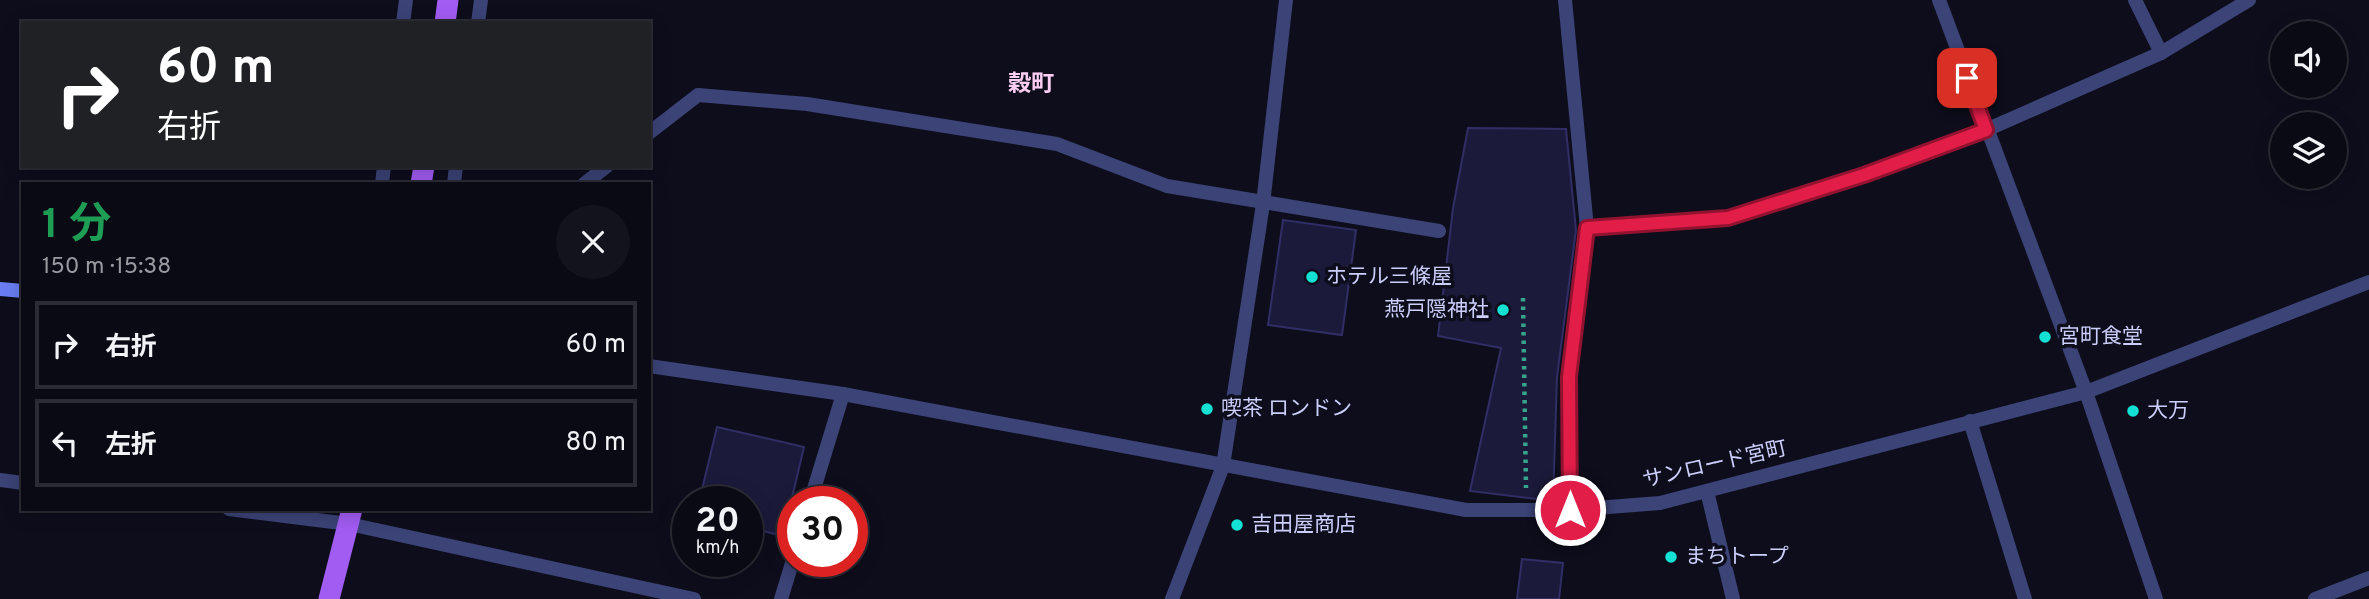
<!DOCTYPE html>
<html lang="ja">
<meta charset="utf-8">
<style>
body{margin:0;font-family:Overpass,"Noto Sans JP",sans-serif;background:#13131e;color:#f1f3f6;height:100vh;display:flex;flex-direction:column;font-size:26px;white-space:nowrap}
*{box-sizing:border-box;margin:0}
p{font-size:23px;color:#999aa0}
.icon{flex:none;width:38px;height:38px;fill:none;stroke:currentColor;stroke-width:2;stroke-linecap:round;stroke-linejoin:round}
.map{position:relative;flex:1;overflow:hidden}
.side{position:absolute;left:21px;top:182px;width:630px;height:329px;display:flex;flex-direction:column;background:#0a0a15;border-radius:0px;box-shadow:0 4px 18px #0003,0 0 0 2px #2a2b34}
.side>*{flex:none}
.guide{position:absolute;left:21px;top:21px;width:630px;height:147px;border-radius:0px;box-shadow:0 4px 18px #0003,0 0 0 2px #2a2b34;background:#202124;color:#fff;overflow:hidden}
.buttons{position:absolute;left:2270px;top:21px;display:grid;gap:14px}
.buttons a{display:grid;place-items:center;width:77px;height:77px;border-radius:50%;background:#0a0a15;box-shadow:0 4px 18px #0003,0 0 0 2px #2a2b34;font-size:35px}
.speed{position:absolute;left:672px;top:486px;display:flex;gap:14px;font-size:35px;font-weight:700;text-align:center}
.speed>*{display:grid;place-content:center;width:91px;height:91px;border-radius:50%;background:#0a0a15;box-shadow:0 4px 18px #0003,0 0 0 2px #2a2b34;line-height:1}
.speed small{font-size:18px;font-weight:400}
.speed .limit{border:10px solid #d22;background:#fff;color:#111}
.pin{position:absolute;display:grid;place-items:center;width:60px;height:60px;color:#fff;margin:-30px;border-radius:14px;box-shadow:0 4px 10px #0006}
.me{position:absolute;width:77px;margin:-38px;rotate:0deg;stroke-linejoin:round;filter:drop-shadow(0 0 5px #0008)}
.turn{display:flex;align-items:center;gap:24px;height:147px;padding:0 21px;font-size:32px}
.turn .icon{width:91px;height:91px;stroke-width:2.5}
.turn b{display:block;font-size:49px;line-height:60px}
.round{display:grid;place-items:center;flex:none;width:74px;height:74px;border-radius:37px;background:#13131e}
.summary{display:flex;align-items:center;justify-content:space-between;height:119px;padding:0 21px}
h1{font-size:42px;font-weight:700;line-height:52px;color:#1e9e55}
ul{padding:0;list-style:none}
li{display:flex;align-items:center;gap:21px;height:88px;margin:0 14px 10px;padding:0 7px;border:4px solid #2a2b34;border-radius:0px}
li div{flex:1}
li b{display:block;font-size:26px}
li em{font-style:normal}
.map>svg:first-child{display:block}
</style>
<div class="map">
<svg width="2369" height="599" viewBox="0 0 2369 599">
<rect width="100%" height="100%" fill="#0d0d1c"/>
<g fill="#1c1a3b" stroke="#302e65" stroke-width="2">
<path d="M1468 128 1566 129 1576 230 1557 377 1553 501 1470 491 1501 348 1438 336 1453 208Z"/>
<path d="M1283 220 1356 230 1342 335 1268 325Z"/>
<path d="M717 427 804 447 783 536 747 527V502H699Z"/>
<path d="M1522 559 1563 563 1559 599H1517Z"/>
</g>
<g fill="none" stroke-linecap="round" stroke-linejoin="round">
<path stroke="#36a58c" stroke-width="4.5" stroke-dasharray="3.5 5" stroke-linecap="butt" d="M1523 298 1526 488"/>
<path stroke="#3b4377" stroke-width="14" d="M1565 0 1587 228"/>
<g stroke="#3b4377" stroke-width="14">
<path d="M1939 0 2086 392 2156 599"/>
<path d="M2135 0 2161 53"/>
<path d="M403 23 406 0"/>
<path d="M478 23 481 0"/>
<path d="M649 133 698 95 807 104 1057 144 1167 186 1439 231"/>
<path d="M382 184 384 166"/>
<path d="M454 184 456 166"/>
<path d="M584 184 607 166"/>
<path d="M649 366 843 394 1466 510H1570L1660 503 2086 392 2369 282"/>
<path d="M1970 421 2025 599"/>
<path d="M0 480 23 483"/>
<path d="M1707 491 1733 599"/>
<path d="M810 502 843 394"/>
<path d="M229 509 349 524 694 599"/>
<path d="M1570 510 1569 377 1587 228 1728 218 1864 175 1986 130 2161 53 2249 0"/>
<path d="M781 599 793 560"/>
<path d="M1172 599 1223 466 1263 204 1286 0"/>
<path d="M2315 599 2369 578"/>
</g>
<path stroke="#6a7df3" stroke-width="14" d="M0 289 23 291"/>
<g stroke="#a15cf2" stroke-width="21">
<path d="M445 23 448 0"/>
<path d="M421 184 424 166"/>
<path d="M329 599 352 509"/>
</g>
</g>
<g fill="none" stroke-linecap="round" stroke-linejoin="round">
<g stroke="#92132f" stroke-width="18">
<path id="route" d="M1570 510 1569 377 1587 228 1728 218 1864 175 1986 130 1967 78"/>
</g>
<use href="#route" stroke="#e11d48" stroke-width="12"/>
</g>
<g fill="#12e1d4" stroke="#0d0d1c" stroke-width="2.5">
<circle cx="1312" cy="277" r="7"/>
<circle cx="1503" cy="310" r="7"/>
<circle cx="2045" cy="337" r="7"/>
<circle cx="1207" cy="409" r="7"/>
<circle cx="2133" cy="411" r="7"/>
<circle cx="1237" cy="525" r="7"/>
<circle cx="1671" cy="557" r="7"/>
</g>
<g text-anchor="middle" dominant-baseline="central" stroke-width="7" stroke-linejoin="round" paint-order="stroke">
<g font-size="21" fill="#cccefb" stroke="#0d0d1c" text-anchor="start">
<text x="1326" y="277">ホテル三條屋</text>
<text x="1489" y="310" text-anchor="end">燕戸隠神社</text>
<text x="2059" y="337">宮町食堂</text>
<text x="1221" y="409">喫茶 ロンドン</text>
<text x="2147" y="411">大万</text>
<text x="1251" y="525">吉田屋商店</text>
<text x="1685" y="557">まちトープ</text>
</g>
<g font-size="21" fill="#cccefb" stroke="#0d0d1c">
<text transform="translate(1715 465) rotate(-13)">サンロード宮町</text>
</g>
<g font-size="23" font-weight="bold" fill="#fbcdf2" stroke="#0d0d1c">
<text x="1031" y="85">穀町</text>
</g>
</g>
</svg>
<div class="buttons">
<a><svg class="icon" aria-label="sound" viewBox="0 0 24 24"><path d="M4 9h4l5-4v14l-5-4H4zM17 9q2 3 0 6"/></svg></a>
<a><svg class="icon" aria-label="layers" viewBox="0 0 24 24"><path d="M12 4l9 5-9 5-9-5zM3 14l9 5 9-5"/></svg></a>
</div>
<div class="speed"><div>20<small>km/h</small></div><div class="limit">30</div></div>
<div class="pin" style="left:1967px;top:78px;background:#d93025"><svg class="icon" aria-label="arrive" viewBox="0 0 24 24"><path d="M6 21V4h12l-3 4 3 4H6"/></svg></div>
<svg class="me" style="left:1570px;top:510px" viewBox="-20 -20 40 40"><circle r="17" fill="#e11d48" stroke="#fff" stroke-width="3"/><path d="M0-11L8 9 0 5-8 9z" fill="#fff"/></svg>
<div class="guide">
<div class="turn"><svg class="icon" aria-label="right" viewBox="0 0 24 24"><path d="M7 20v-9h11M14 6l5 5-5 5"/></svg><div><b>60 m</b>右折</div></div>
</div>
<section class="side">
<div class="summary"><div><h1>1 分</h1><p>150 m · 15:38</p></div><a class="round"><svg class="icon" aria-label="close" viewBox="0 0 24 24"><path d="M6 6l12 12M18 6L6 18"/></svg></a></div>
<ul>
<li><svg class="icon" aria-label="right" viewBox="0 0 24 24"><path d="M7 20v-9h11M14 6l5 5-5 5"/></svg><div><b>右折</b></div><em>60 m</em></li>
<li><svg class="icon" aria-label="left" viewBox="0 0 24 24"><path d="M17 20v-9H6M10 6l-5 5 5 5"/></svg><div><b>左折</b></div><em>80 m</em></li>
</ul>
</section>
</div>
